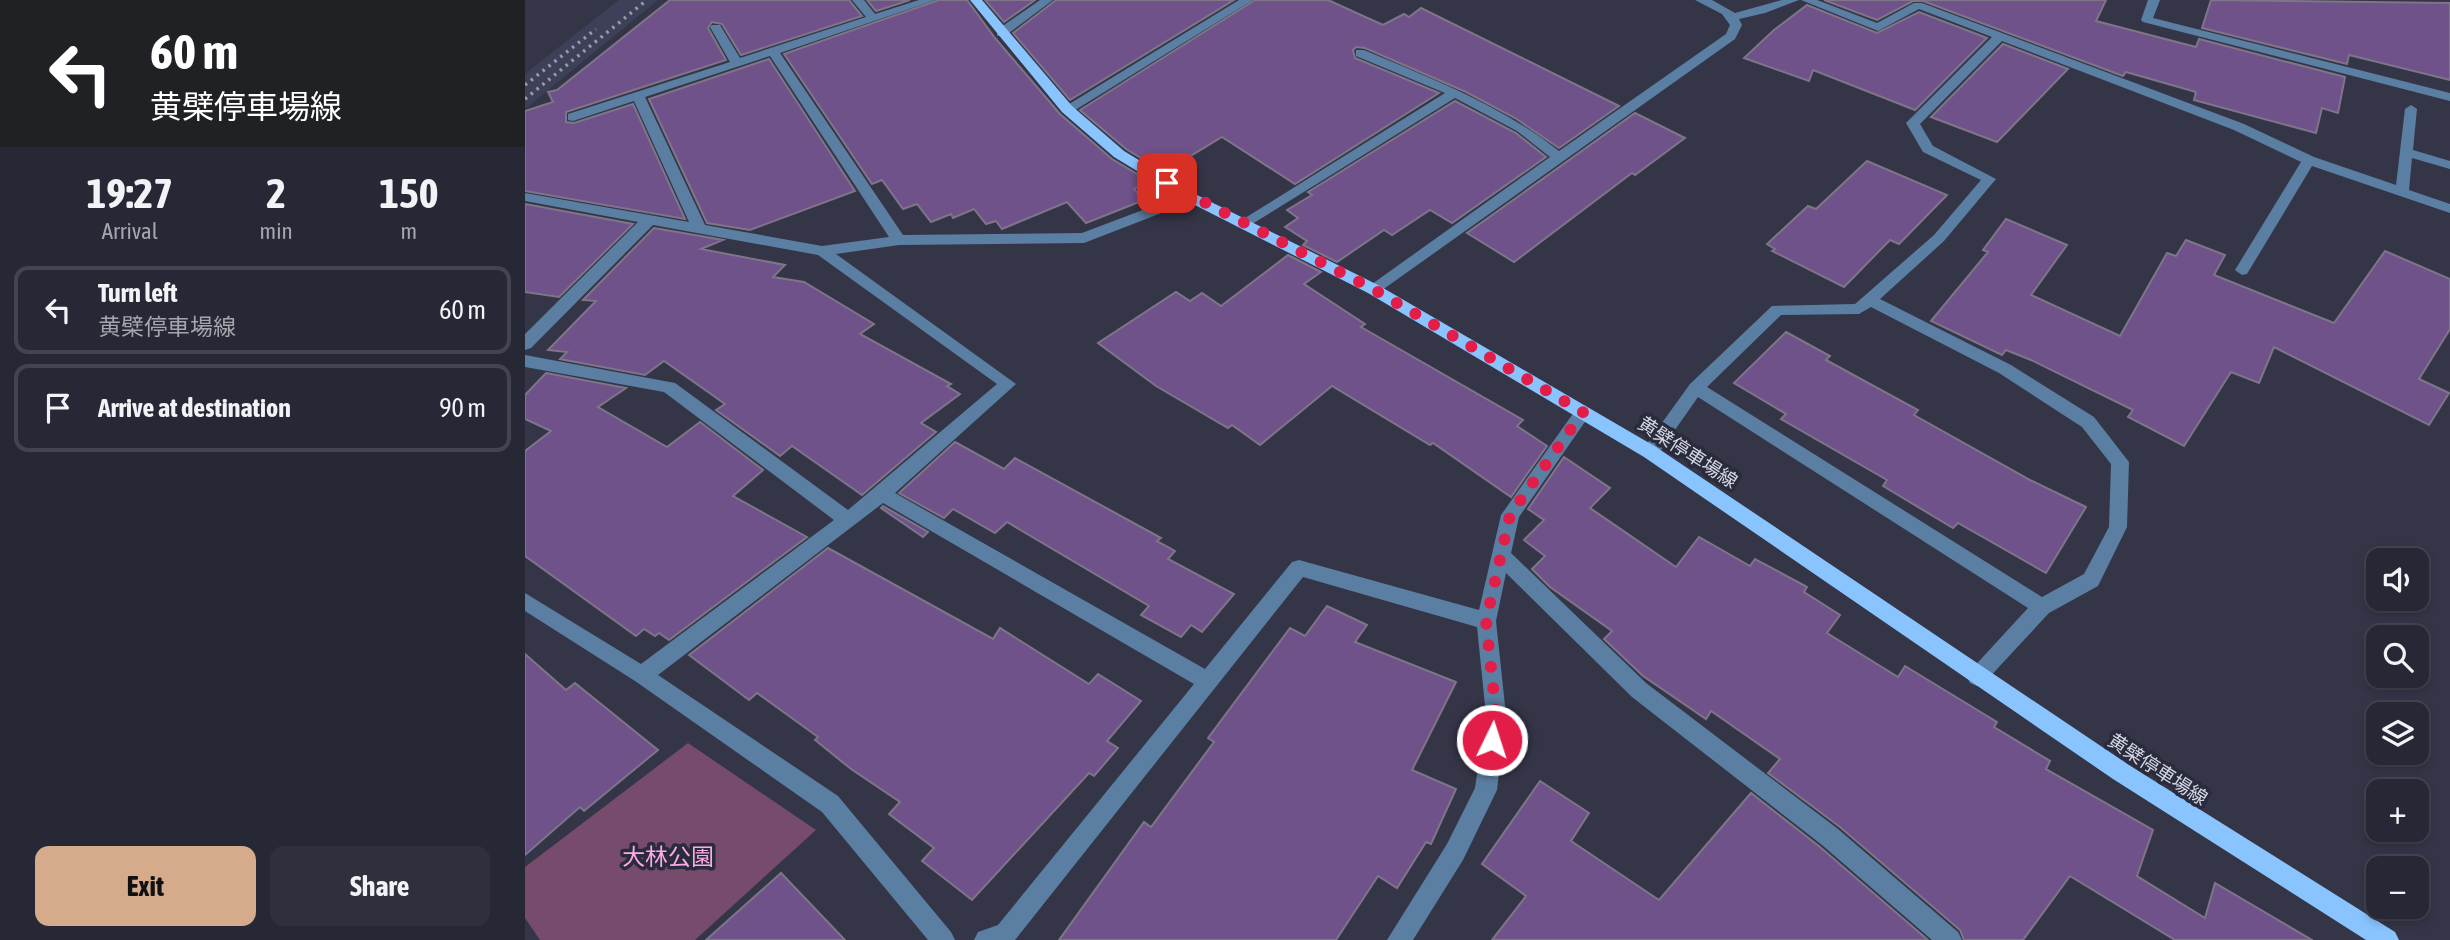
<!DOCTYPE html>
<meta charset="utf-8">
<style>
body{margin:0;font-family:"Asap Condensed","Noto Sans JP",sans-serif;background:#2f303e;color:#f1f3f6;height:100vh;display:flex;flex-direction:column;font-size:26px;white-space:nowrap}
*{box-sizing:border-box;margin:0}
p{font-size:23px;color:#a4a6ad}
.icon{flex:none;width:38px;height:38px;fill:none;stroke:currentColor;stroke-width:2;stroke-linecap:round;stroke-linejoin:round}
.map{position:relative;flex:1;overflow:hidden}
.panel{display:flex;flex-direction:column;background:#272836;width:525px}
.panel>*{flex:none}
.top-card{background:#202124;color:#fff;overflow:hidden}
.fabs{position:absolute;left:1841px;top:548px;display:grid;gap:14px}
.fabs a{display:grid;place-items:center;width:63px;height:63px;border-radius:14px;background:#272836;box-shadow:0 4px 10px #0003,0 0 0 2px #434451;font-size:35px}
.pin{position:absolute;display:grid;place-items:center;width:60px;height:60px;color:#fff;margin:-30px;border-radius:14px;box-shadow:0 4px 10px #0006}
.me{position:absolute;width:77px;margin:-38px;rotate:4deg;stroke-linejoin:round;filter:drop-shadow(0 0 5px #0008)}
.turn{display:flex;align-items:center;gap:24px;height:147px;padding:0 35px;font-size:32px}
.turn .icon{width:91px;height:91px;stroke-width:2.5}
.turn b{display:block;font-size:49px;line-height:60px}
.eta{display:flex;justify-content:space-evenly;align-items:center;height:119px;text-align:center}
.eta b{font-size:42px;font-weight:700;line-height:49px}
.primary-button{display:flex;gap:14px;margin-top:auto;padding:14px 35px}
.primary-button a{flex:1;height:80px;border-radius:14px;background:#d6ab8b;color:#111;font-size:28px;font-weight:700;line-height:80px;text-align:center}
.primary-button a+a{background:#2f303e;color:#f1f3f6}
ul{padding:0;list-style:none}
li{display:flex;align-items:center;gap:21px;height:88px;margin:0 14px 10px;padding:0 21px;border:4px solid #434451;border-radius:14px}
li div{flex:1}
li b{display:block;font-size:26px}
li em{font-style:normal}
main{display:flex;flex:1;min-height:0}
.map>svg:first-child{display:block}
</style>
<main>
<section class="panel">
<div class="top-card">
<div class="turn"><svg class="icon" aria-label="left" viewBox="0 0 24 24"><path d="M17 20v-9H6M10 6l-5 5 5 5"/></svg><div><b>60 m</b>黄檗停車場線</div></div>
</div>
<div class="eta">
<div><b>19:27</b><p>Arrival</p></div>
<div><b>2</b><p>min</p></div>
<div><b>150</b><p>m</p></div>
</div>
<ul>
<li><svg class="icon" aria-label="left" viewBox="0 0 24 24"><path d="M17 20v-9H6M10 6l-5 5 5 5"/></svg><div><b>Turn left</b><p>黄檗停車場線</p></div><em>60 m</em></li>
<li><svg class="icon" aria-label="arrive" viewBox="0 0 24 24"><path d="M6 21V4h12l-3 4 3 4H6"/></svg><div><b>Arrive at destination</b></div><em>90 m</em></li>
</ul>
<div class="primary-button"><a>Exit</a><a>Share</a></div>
</section>
<div class="map">
<svg width="1925" height="940" viewBox="0 0 1925 940">
<rect width="100%" height="100%" fill="#343648"/>
<path fill="#3d4058" d="M94 0H133L0 109V74Z"/>
<path fill="#774b6b" d="M163 743 291 830 170 940H15L0 918V867Z"/>
<g fill="#70528b" stroke="#7e7588" stroke-width="2">
<path d="M145 0H324L337 16 216 55 197 24 187 22 183 28 201 60 41 112V122L49 123 108 104 160 219 0 191V111L28 102 23 92 32 90Z"/>
<path d="M342 0H385L351 11Z"/>
<path d="M414 0H442L470 38 535 114 587 159 624 181 609 189 619 200 561 223 542 202 477 229 471 221 461 224 449 209 428 218 426 214 406 222 392 204 378 209 357 180 347 184 259 54Z"/>
<path d="M460 0H510L479 22Z"/>
<path d="M531 0H709L545 100 488 33Z"/>
<path d="M730 0H803L858 25 879 14 884 17 896 8 1094 106 1034 148 990 118 941 92 840 48 831 47 828 50 830 58 914 93 770 184 697 137 639 172 601 149 555 110Z"/>
<path d="M1299 0H1581L1571 21 1671 47 1674 39 1820 77 1813 113 1797 108 1791 133 1669 100 1671 92 1601 72 1598 76 1398 1H1388L1352 20Z"/>
<path d="M1686 0 1925 3V80L1824 55 1822 64 1677 28Z"/>
<path d="M1282 5 1352 33 1394 12 1462 38 1390 110 1288 70 1284 81 1219 58 1249 30Z"/>
<path d="M1478 44 1543 69 1472 142 1406 117Z"/>
<path d="M244 59 330 191 225 230 182 223 124 99Z"/>
<path d="M930 101 991 133 1021 157 927 223 905 210 867 235 859 230 812 262 778 245 782 241 760 227 773 218 762 210 787 195 783 192Z"/>
<path d="M1110 113 1160 138 1110 175 1107 173 989 262 942 233Z"/>
<path d="M1342 161 1422 195 1374 244 1365 240 1319 287 1247 251 1250 249 1242 244 1283 206 1291 209Z"/>
<path d="M0 204 108 224 34 297 0 292Z"/>
<path d="M1481 219 1542 245 1506 295 1595 336 1642 253 1651 256 1661 240 1700 255 1689 275 1809 323 1860 251 1925 279V329L1894 379 1924 393 1904 425 1749 347 1734 383 1706 372 1659 446 1603 417 1608 410 1506 360 1481 350 1477 355 1406 321 1463 252 1458 250Z"/>
<path d="M129 228 198 240 176 249 260 265 248 277 279 282 349 324 335 334 426 384 422 386 435 394 396 423 411 432 337 495 267 446 255 456 191 410 200 404 139 361 120 375 35 359 42 352 23 350 71 301 58 300Z"/>
<path d="M763 255 796 272 779 284 840 324 836 327 998 420 992 426 1022 446 986 497 908 443 905 445 807 386 735 445 707 425 703 428 631 386 573 343 651 292 665 301 677 293 696 306Z"/>
<path d="M1261 332 1305 356 1301 360 1393 410 1389 415 1507 481 1561 507 1521 573 1433 523 1428 528 1358 486 1362 480 1256 419 1261 414 1209 383Z"/>
<path d="M21 373 101 388 73 407 142 447 175 422 238 470 208 496 282 537 144 640 134 633 130 636 119 629 111 636 0 556V451L26 431 0 419V395Z"/>
<path d="M430 442 479 469 490 458 636 538 632 541 650 551 643 559 709 594 677 632 666 625 656 637 616 615 624 606 482 522 470 533 428 509 419 518 374 493Z"/>
<path d="M1039 457 1085 488 1065 508 1151 567 1174 537 1225 566 1230 559 1282 587 1279 592 1315 615 1302 633 1373 677 1380 666 1472 722 1469 727 1525 761 1521 769 1628 830 1612 876 1680 918 1690 883 1787 940H1650L1545 876 1498 940H1439L1435 930 1315 827 1243 773 1255 759 1186 711 1181 719 1118 676 1079 639 1087 631 1025 587 1007 569 1020 556 999 540 1019 520 1003 509Z"/>
<path d="M358 506 403 532 398 537 356 508Z"/>
<path d="M303 548 468 639 475 628 564 684 573 674 616 701 582 741 593 748 569 776 564 773 447 900 397 861 409 848 364 814 375 802 326 769 290 740 293 737 232 693 224 700 164 655Z"/>
<path d="M802 606 842 625 830 642 931 682 887 770 931 789 906 844 901 842 872 888 853 876 811 940H534L619 822 626 827 689 742 683 738 765 628 780 636Z"/>
<path d="M0 654 41 690 50 683 133 750 59 811 55 807 0 855Z"/>
<path d="M1015 781 1064 813 1046 841 1134 900 1226 793 1295 847 1403 940H967L1001 896 957 864Z"/>
<path d="M256 873 320 940H181Z"/>
</g>
<g fill="none" stroke-linecap="round" stroke-linejoin="round">
<g fill="#5b7fa3" fill-rule="evenodd">
<path d="M327 0H339L350 14 394 0H411L255 53 378 235 557 233 660 194H670L672 197 670 200 559 243 374 245 311 254 491 384 370 493 680 669 767 562 774 560 954 610 976 515 1052 408H1064L1066 412 1064 416 994 517 986 553 1121 683 1313 829 1433 932 1437 940H1407L1297 845 1107 697 981 573 971 621 981 715 972 790 938 860 888 940H862L922 844 950 788 961 715 952 627 778 577 490 940H449L453 932 473 925 669 684 358 503 133 675 313 796 426 932 430 940H403L297 812 110 681 0 611V593L116 664 309 520 139 392 0 367V355L150 383 323 510 472 384 293 255 128 225 6 348 0 350V334L113 222 0 201V193L164 222 109 101 48 121 43 120V114L205 62 185 27 187 25H195L215 58 341 17ZM245 56 364 237 297 246 180 225 120 97Z"/>
<path d="M515 0H528L480 36H472V30Z"/>
<path d="M714 0H728L547 112 542 113 536 109Z"/>
<path d="M1170 0H1187L1210 13 1257 0H1274L1240 13 1214 19 1217 25 1210 39 853 293H843L840 289 1025 157 992 131 930 98 724 226H714L712 223 920 93 831 56V50H839C907 79 976 105 1034 151L1201 34 1205 25 1197 14Z"/>
<path d="M1276 0H1292L1352 23 1389 3H1397L1719 124 1789 157 1871 185 1880 109 1886 105 1892 109 1888 150 1925 161V169L1887 158 1884 190 1925 204V213L1787 166 1722 274 1717 275 1710 270 1776 162 1709 130 1477 41 1395 124 1408 146 1471 179 1419 241 1355 299 1486 365 1569 417 1604 462 1602 527 1573 586 1524 613 1459 683 1452 686 1445 683 1442 677 1445 671 1503 608 1173 397 1131 457H1119L1116 452 1165 384 1247 306 1330 304 1409 235 1456 180 1398 152 1381 123 1467 37 1394 9 1353 31ZM1346 307 1474 373 1557 427 1586 464 1584 527 1559 574 1517 597 1182 387 1256 315 1334 314Z"/>
<path d="M1623 0H1635L1628 18 1925 93V101L1618 22 1616 20Z"/>
</g>
<path fill="#89c4ff" fill-rule="evenodd" d="M445 0H457L547 106 599 151 670 194 853 285 1131 447 1604 765 1870 932 1874 940H1841L1588 779 1119 457 843 293 660 200 589 157 537 112Z"/>
<g stroke="#999ba9" stroke-width="3.5" stroke-dasharray="2.5 5" stroke-linecap="butt">
<path d="M0 85 71 29"/>
<path d="M0 99 122 0"/>
</g>
</g>
<g fill="none" stroke-linecap="round" stroke-linejoin="round">
<path stroke="#e11d48" stroke-width="12" stroke-dasharray="0 21.6" d="M642 183 848 289 1058 412 985 515 961 621 971 715 967 740"/>
</g>
<g text-anchor="middle" dominant-baseline="central" stroke-width="7" stroke-linejoin="round" paint-order="stroke">
<g font-size="19" fill="#d6d8e4" stroke="#2a2c3e">
<text transform="translate(1163 452) rotate(33)">黄檗停車場線</text>
<text transform="translate(1633 769) rotate(33)">黄檗停車場線</text>
</g>
<g font-size="23" fill="#fdaae7" stroke="#2a2c3e">
<text x="143" y="857">大林公園</text>
</g>
</g>
</svg>
<div class="fabs">
<a><svg class="icon" aria-label="sound" viewBox="0 0 24 24"><path d="M4 9h4l5-4v14l-5-4H4zM17 9q2 3 0 6"/></svg></a>
<a><svg class="icon" aria-label="search" viewBox="0 0 24 24"><circle cx="10" cy="10" r="6"/><path d="M15 15l6 6"/></svg></a>
<a><svg class="icon" aria-label="layers" viewBox="0 0 24 24"><path d="M12 4l9 5-9 5-9-5zM3 14l9 5 9-5"/></svg></a>
<a>+</a>
<a>−</a>
</div>
<div class="pin" style="left:642px;top:183px;background:#d93025"><svg class="icon" aria-label="arrive" viewBox="0 0 24 24"><path d="M6 21V4h12l-3 4 3 4H6"/></svg></div>
<svg class="me" style="left:967px;top:740px" viewBox="-20 -20 40 40"><circle r="17" fill="#e11d48" stroke="#fff" stroke-width="3"/><path d="M0-11L8 9 0 5-8 9z" fill="#fff"/></svg>
</div>
</main>
